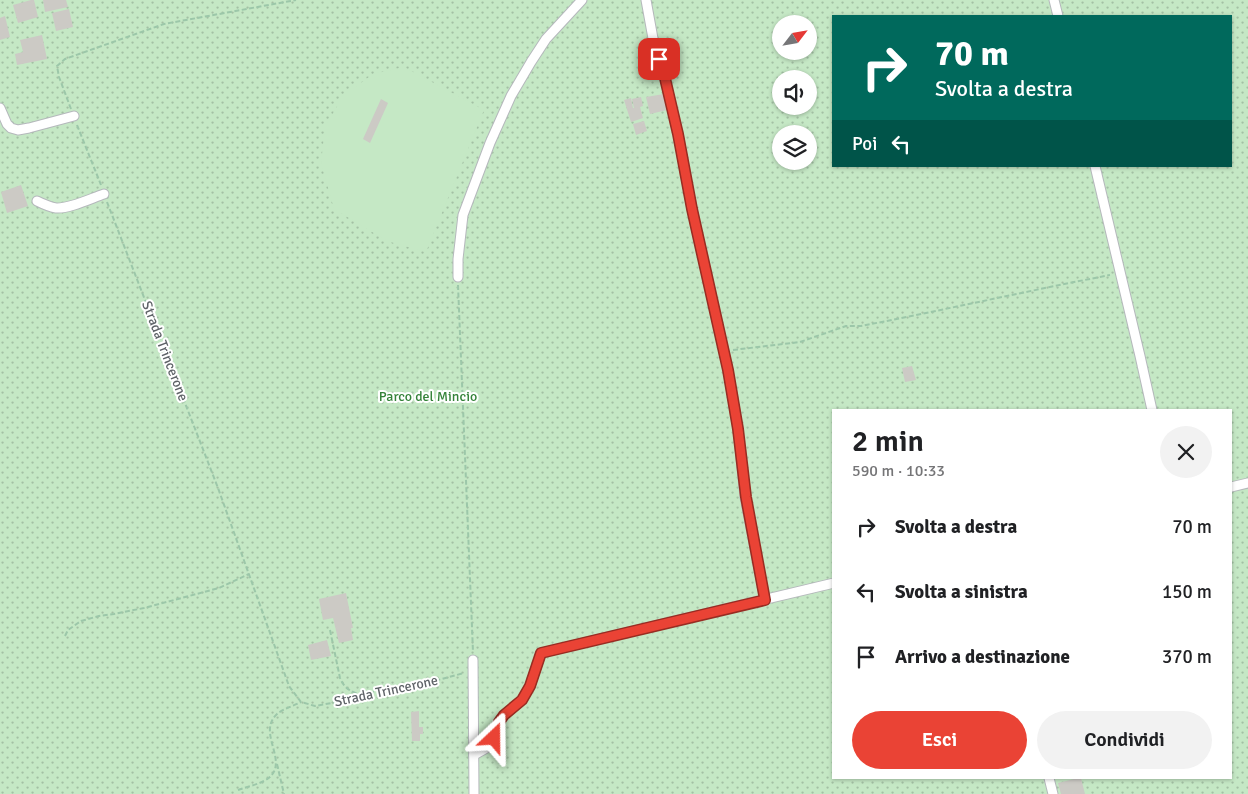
<!DOCTYPE html>
<html lang="it">
<meta charset="utf-8">
<style>
body{margin:0;font-family:Signika,sans-serif;background:#f2f2f2;color:#202124;height:100vh;display:flex;flex-direction:column;font-size:19px;white-space:nowrap}
*{box-sizing:border-box;margin:0}
p{font-size:16px;color:#757577}
.icon{flex:none;width:28px;height:28px;fill:none;stroke:currentColor;stroke-width:2;stroke-linecap:round;stroke-linejoin:round}
.map{position:relative;flex:1;overflow:hidden}
.panel{position:absolute;left:832px;top:409px;width:400px;height:370px;display:flex;flex-direction:column;background:#fff;border-radius:0px;box-shadow:0 1px 4px #0004}
.panel>*{flex:none}
.hud{position:absolute;left:832px;top:15px;width:400px;height:152px;border-radius:0px;box-shadow:0 1px 4px #0004;background:#00695c;color:#fff;overflow:hidden}
.needle{width:32px;rotate:59deg}
.tools{position:absolute;left:772px;top:15px;display:grid;gap:10px}
.tools a{display:grid;place-items:center;width:45px;height:45px;border-radius:50%;background:#fff;box-shadow:0 1px 4px #0004;font-size:25px}
.pin{position:absolute;display:grid;place-items:center;width:42px;height:42px;color:#fff;margin:-21px;border-radius:10px;box-shadow:0 2px 8px #0006}
.me{position:absolute;width:55px;margin:-28px;rotate:23deg;stroke-linejoin:round;filter:drop-shadow(0 0 4px #0008)}
.turn{display:flex;align-items:center;gap:18px;height:105px;padding:0 20px;font-size:22px}
.turn .icon{width:65px;height:65px;stroke-width:2.5}
.turn b{display:block;font-size:35px;line-height:42px}
.then{display:flex;align-items:center;height:48px;padding:0 20px;background:#0003;gap:10px;font-size:19px}
.round{display:grid;place-items:center;flex:none;width:52px;height:52px;border-radius:26px;background:#f2f2f2}
.overview{display:flex;align-items:center;justify-content:space-between;height:85px;padding:0 20px}
h1{font-size:30px;font-weight:600;line-height:38px}
.primary-button{display:flex;gap:10px;margin-top:auto;padding:10px 20px}
.primary-button a{flex:1;height:58px;border-radius:30px;background:#ea4335;color:#fff;font-size:20px;font-weight:600;line-height:58px;text-align:center}
.primary-button a+a{background:#f2f2f2;color:#202124}
ul{padding:0;list-style:none}
li{display:flex;align-items:center;gap:15px;height:65px;padding:0 20px}
li div{flex:1}
li b{display:block;font-size:19px}
li em{font-style:normal}
.map>svg:first-child{display:block}
</style>
<div class="map">
<svg width="1248" height="794" viewBox="0 0 1248 794">
<defs>
<pattern id="park-dots" width="8" height="8" patternUnits="userSpaceOnUse" patternTransform="scale(1.25)"><rect width="8" height="8" fill="#c5e8c5"/><path d="M2 2h.1M6 6h.1" fill="none" stroke="#a3c0a4" stroke-width="1.8" stroke-linecap="round"/></pattern>
</defs>
<rect width="100%" height="100%" fill="#f1efe8"/>
<path fill="url(#park-dots)" fill-rule="evenodd" d="M0 0H1248V794H0ZM834 16H1231V166H834ZM781 24H809V51H781ZM781 79H809V106H781ZM781 134H809V161H781ZM834 410H1231V778H834Z"/>
<path fill="#c5e8c5" d="M404 67 484 110 426 252 387 241 334 209 321 163 325 127 343 96 373 74Z"/>
<g fill="#cccac5">
<path d="M31 0H34L38 17 18 23 13 5Z"/>
<path d="M43 0H66L68 7 45 12Z"/>
<path d="M69 9 73 27 56 31 52 13Z"/>
<path d="M5 16 10 37 0 40V18Z"/>
<path d="M42 35 47 59 17 65 15 54 23 52 20 40Z"/>
<path d="M664 94 667 110 650 114 646 97Z"/>
<path d="M641 97 643 106 640 107 643 118 631 122 624 100 631 98 633 108H634L632 99Z"/>
<path d="M381 99 388 103 370 143 363 139Z"/>
<path d="M644 121 647 131 636 135 633 124Z"/>
<path d="M21 185 28 206 7 213 1 192Z"/>
<path d="M912 366 916 380 905 382 902 368Z"/>
<path d="M346 593 353 628H351L353 640 339 643 333 618 323 620 319 599Z"/>
<path d="M327 640 331 656 311 660 308 645Z"/>
<path d="M419 711V727H423V734H420V741H412L411 712Z"/>
<path d="M1078 778H1081L1085 794H1061L1058 783Z"/>
</g>
<g fill="none" stroke-linecap="round" stroke-linejoin="round">
<g stroke="#b5b8bc" stroke-width="11">
<g id="street">
<path d="M646 0 654 44 664 74 678 134 692 209 728 370 738 429 745 497 765 600"/>
<path d="M1054 0 1058 16"/>
<path d="M0 108 7 124 11 128 18 130 29 128 74 116"/>
<path d="M1095 166 1140 356 1152 410"/>
<path d="M37 201C43 204 50 207 56 208 69 209 92 198 104 194"/>
<path d="M458 277V259L463 215 490 143 511 96 531 62 546 39 582 0"/>
<path d="M1231 487 1248 483"/>
<path d="M473 660 474 794"/>
<path d="M474 755 490 746 494 738 499 722 504 715 522 700 530 686 541 653 834 583"/>
<path d="M1049 778 1053 794"/>
</g>
</g>
<g stroke="#9cc7a9" stroke-width="2" stroke-dasharray="5 2.5" stroke-linecap="butt">
<path d="M71 109 59 77 57 66 65 59 164 24 296 0"/>
<path d="M77 125 101 185"/>
<path d="M107 202 218 488 289 686 301 702 315 706 343 701 383 689 423 684 464 673"/>
<path d="M458 285 473 652"/>
<path d="M733 350 800 342 846 326H861C944 310 1027 291 1110 275"/>
<path d="M330 630 340 678C344 688 351 692 361 695"/>
<path d="M65 636 68 630 81 621 99 616 114 614 144 608 219 588 249 574"/>
<path d="M277 764 284 794"/>
<path d="M238 790C246 787 256 785 264 781 294 765 255 734 277 714 283 709 293 706 301 702"/>
</g>
<use href="#street" stroke="#fff" stroke-width="9"/>
</g>
<g fill="none" stroke-linecap="round" stroke-linejoin="round">
<g stroke="#982c22" stroke-width="12">
<path id="route" d="M494 738 499 722 504 715 522 700 530 686 541 653 765 600 746 497 738 429 728 370 692 209 678 134 664 74 659 59"/>
</g>
<use href="#route" stroke="#ea4335" stroke-width="9"/>
</g>
<g text-anchor="middle" dominant-baseline="central" stroke-width="4" stroke-linejoin="round" paint-order="stroke">
<g font-size="14" fill="#5f6368" stroke="#fff">
<text transform="translate(165 351) rotate(69)">Strada Trincerone</text>
<text transform="translate(386 691) rotate(-12)">Strada Trincerone</text>
</g>
<g font-size="14" fill="#348238" stroke="#fff">
<text x="428" y="396">Parco del Mincio</text>
</g>
</g>
</svg>
<div class="tools">
<a><svg class="needle" viewBox="-14 -14 28 28"><path d="M0-13l5 13h-10z" fill="#e53935"/><path d="M0 13l5-13h-10z" fill="#757577"/></svg></a>
<a><svg class="icon" aria-label="sound" viewBox="0 0 24 24"><path d="M4 9h4l5-4v14l-5-4H4zM17 9q2 3 0 6"/></svg></a>
<a><svg class="icon" aria-label="layers" viewBox="0 0 24 24"><path d="M12 4l9 5-9 5-9-5zM3 14l9 5 9-5"/></svg></a>
</div>
<div class="pin" style="left:659px;top:59px;background:#d93025"><svg class="icon" aria-label="arrive" viewBox="0 0 24 24"><path d="M6 21V4h12l-3 4 3 4H6"/></svg></div>
<svg class="me" style="left:494px;top:738px" viewBox="-20 -20 40 40"><path d="M0-17L14 15 0 8-14 15z" fill="#ea4335" stroke="#fff" stroke-width="4"/></svg>
<div class="hud">
<div class="turn"><svg class="icon" aria-label="right" viewBox="0 0 24 24"><path d="M7 20v-9h11M14 6l5 5-5 5"/></svg><div><b>70 m</b>Svolta a destra</div></div>
<div class="then">Poi<svg class="icon" aria-label="left" viewBox="0 0 24 24"><path d="M17 20v-9H6M10 6l-5 5 5 5"/></svg></div>
</div>
<section class="panel">
<div class="overview"><div><h1>2 min</h1><p>590 m · 10:33</p></div><a class="round"><svg class="icon" aria-label="close" viewBox="0 0 24 24"><path d="M6 6l12 12M18 6L6 18"/></svg></a></div>
<ul>
<li><svg class="icon" aria-label="right" viewBox="0 0 24 24"><path d="M7 20v-9h11M14 6l5 5-5 5"/></svg><div><b>Svolta a destra</b></div><em>70 m</em></li>
<li><svg class="icon" aria-label="left" viewBox="0 0 24 24"><path d="M17 20v-9H6M10 6l-5 5 5 5"/></svg><div><b>Svolta a sinistra</b></div><em>150 m</em></li>
<li><svg class="icon" aria-label="arrive" viewBox="0 0 24 24"><path d="M6 21V4h12l-3 4 3 4H6"/></svg><div><b>Arrivo a destinazione</b></div><em>370 m</em></li>
</ul>
<div class="primary-button"><a>Esci</a><a>Condividi</a></div>
</section>
</div>
